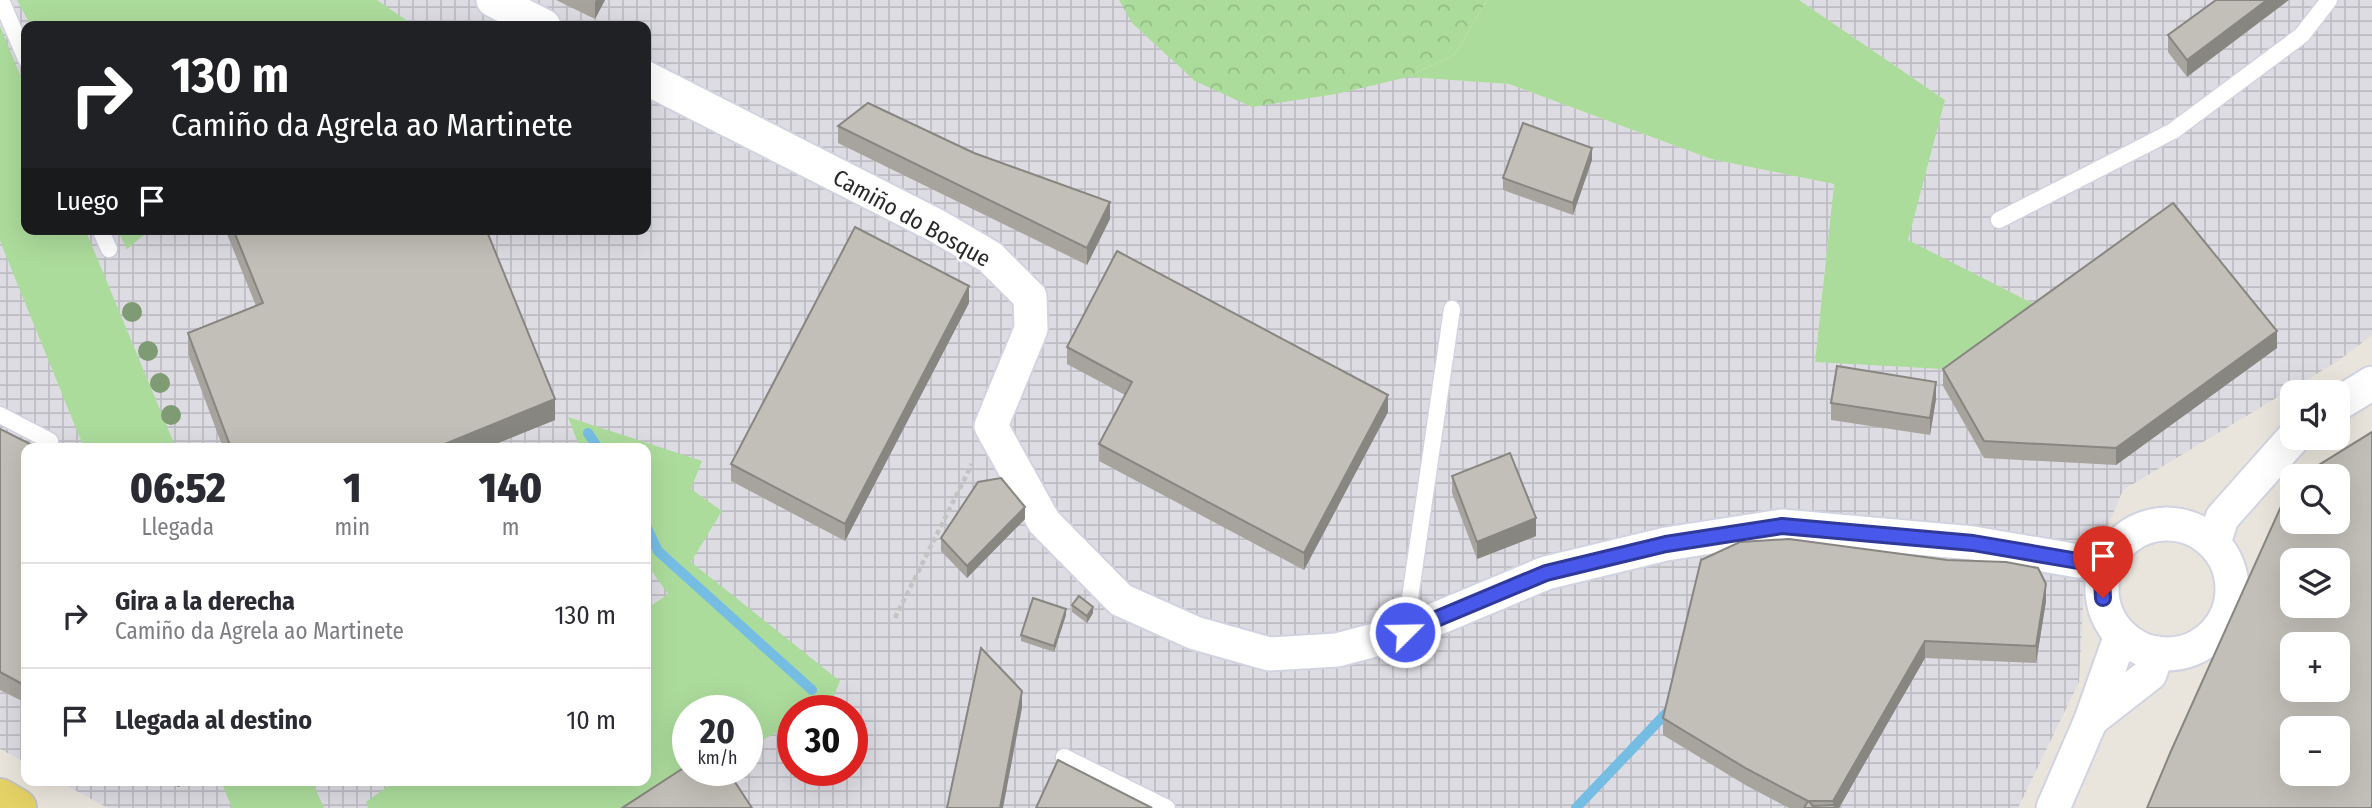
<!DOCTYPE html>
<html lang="es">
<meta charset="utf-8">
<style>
body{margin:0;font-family:"Fira Sans Condensed",sans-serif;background:#f2f2f3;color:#2b2b33;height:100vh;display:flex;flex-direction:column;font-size:26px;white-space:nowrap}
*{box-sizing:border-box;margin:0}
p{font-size:23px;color:#7c7c81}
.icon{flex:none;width:38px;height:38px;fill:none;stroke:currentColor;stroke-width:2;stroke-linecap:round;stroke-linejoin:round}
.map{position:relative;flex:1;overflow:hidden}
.side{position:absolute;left:21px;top:443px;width:630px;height:343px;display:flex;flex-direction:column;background:#fff;border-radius:14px;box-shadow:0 7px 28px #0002}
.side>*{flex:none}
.banner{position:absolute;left:21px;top:21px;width:630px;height:214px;border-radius:14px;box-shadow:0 7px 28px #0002;background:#202124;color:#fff;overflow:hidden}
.controls{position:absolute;left:2280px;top:380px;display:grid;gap:14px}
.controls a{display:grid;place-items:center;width:70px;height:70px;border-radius:14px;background:#fff;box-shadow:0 7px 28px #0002;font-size:35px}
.speed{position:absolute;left:672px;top:695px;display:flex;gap:14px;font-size:35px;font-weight:700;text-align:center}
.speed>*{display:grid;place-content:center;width:91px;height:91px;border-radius:50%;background:#fff;box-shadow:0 7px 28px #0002;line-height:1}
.speed small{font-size:18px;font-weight:400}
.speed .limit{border:10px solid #d22;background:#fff;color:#111}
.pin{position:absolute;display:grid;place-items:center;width:60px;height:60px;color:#fff;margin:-72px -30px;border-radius:50% 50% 50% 0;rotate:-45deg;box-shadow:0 0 7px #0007}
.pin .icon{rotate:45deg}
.me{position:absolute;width:77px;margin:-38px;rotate:67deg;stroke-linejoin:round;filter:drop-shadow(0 0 5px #0008)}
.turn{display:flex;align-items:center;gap:24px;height:147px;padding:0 35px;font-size:32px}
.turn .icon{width:91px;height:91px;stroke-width:2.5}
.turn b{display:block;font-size:49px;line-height:60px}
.then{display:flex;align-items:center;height:66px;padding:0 35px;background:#0003;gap:14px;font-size:26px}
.eta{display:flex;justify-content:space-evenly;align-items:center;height:119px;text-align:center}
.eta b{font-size:42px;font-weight:800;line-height:49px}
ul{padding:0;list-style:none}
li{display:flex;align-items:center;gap:21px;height:105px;padding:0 35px;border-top:2px solid #e1e1e2}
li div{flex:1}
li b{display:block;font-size:26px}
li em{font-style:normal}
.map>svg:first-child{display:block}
</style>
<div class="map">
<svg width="2372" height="808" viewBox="0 0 2372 808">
<defs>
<pattern id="industrial-grid" width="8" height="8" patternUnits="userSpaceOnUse" patternTransform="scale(1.75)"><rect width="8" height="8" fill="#dedce3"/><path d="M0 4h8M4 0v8" fill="none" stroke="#bebdc3"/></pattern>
<pattern id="forest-crowns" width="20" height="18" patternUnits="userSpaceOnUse" patternTransform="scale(1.75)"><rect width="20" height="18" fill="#acdc9c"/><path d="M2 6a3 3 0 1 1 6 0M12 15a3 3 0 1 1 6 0" fill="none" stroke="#94bd86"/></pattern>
</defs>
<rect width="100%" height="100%" fill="#eae5dc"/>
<path fill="url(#industrial-grid)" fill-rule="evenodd" d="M0 0H1126L1193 62 1509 84 1711 159 1834 184 1815 362 2040 307 1907 240 1945 100 1799 0H2372V335L2338 361 2123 490 2084 583 2079 682 2018 808H108L58 781 646 780V448H26V763L0 749ZM26 26H646V229H26ZM688 710H747V770H688ZM793 710H852V770H793Z"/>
<g fill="#acdc9c">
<path d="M17 0H377L415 26H31Z"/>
<path d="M1487 0H1799L1945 100 1908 240 2040 307 1962 370 1815 362 1834 184 1711 159 1509 84 1408 77 1455 54Z"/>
<path d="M0 26 26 89V229H85L176 448H84L0 241Z"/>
<path d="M117 229H151L127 249Z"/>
<path d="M568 417 702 461 691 489 722 511 691 562 840 681 831 703 818 710H793V724L747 748V710H688V770L648 808H368L366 802 395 781 646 780V609L668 594 646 563V448H580Z"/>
<path d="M221 781H312L324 808H232Z"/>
</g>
<path fill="url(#forest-crowns)" d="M1119 0H1487L1455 54 1408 77 1336 94 1252 107 1195 81 1132 23Z"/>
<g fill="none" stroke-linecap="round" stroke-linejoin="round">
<g stroke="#76bde4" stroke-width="10">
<path d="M588 433 598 448"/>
<path d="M646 526 658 551 812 690"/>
<path d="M1576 808 1673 706"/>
</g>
<g stroke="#d1d3e1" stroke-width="19">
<g id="service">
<path d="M1 0 26 59"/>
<path d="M1999 220 2173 131 2302 35 2329 0"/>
<path d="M100 229 109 249"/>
<path d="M0 415 50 441"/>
<path d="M1405 632 1452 309"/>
<path d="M1064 757 1167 808"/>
</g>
</g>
<g stroke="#d1d3e1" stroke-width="37">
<g id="minor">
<path d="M493 0 544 26"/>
<path d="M646 78 937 226 990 257 1030 297 1031 329 991 426 1044 522 1121 600 1195 633 1269 654 1337 650 1405 632 1546 573 1666 544 1782 526 1973 543 2078 561 2109 559"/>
<path d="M2338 404 2372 383"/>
<circle cx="2167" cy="589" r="65"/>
<path d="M2214 543 2222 518 2293 438"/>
<path d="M2091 720 2150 674 2157 653"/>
<path d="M2053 808 2091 720 2121 635"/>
</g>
</g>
<g stroke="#c3c3c3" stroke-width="42">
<path id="primary" d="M0 798 17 808"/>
</g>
<path stroke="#c3c3c3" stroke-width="4.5" stroke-dasharray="5 3.5" stroke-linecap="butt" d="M895 618 972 464"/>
<use href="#service" stroke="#fff" stroke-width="16"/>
<use href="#minor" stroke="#fff" stroke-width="33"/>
<use href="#primary" stroke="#e5d266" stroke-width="38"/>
</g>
<g fill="#7f9b74">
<circle cx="132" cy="312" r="10"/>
<circle cx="148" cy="351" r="10"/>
<circle cx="160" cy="383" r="10"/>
<circle cx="171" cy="415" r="10"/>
</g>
<g fill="#a7a49e">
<path d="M556 0H605L595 19Z"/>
<path d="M2216 0 2187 77 2168 52V35Z"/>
<path d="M838 126 1110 219 1087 265 838 143Z"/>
<path d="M1592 160 1573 215 1503 190V178Z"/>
<path d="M225 229H486L555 420 486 448H223L188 354V333L256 306Z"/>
<path d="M969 303 845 541 731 481V464Z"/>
<path d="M1067 347 1388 412 1304 570 1099 461V444L1125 395 1067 364Z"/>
<path d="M2277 348 2116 465 1984 458 1943 386V369Z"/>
<path d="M1936 399 1930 435 1831 420V403Z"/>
<path d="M0 429 26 448V703L0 690Z"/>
<path d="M1452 476 1536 536 1477 559 1452 493Z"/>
<path d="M1025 519 967 578 941 551V538Z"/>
<path d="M2046 601 2036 663 1925 658 1839 808H1789L1747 786 1663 735V718Z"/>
<path d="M1072 605 1093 613 1087 623 1072 612Z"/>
<path d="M1066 615 1054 652 1021 641V635Z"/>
<path d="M165 780H196L178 787Z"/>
</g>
<g fill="#888681">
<path d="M596 0H605L595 19V2Z"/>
<path d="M2267 0H2289L2187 77V60Z"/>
<path d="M1592 148V160L1573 215V203Z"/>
<path d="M1110 202V219L1087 265V248Z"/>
<path d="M969 286V303L845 541V524Z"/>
<path d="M2277 331V348L2116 465V448Z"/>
<path d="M1936 382V399L1930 435V418Z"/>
<path d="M1388 395V412L1304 570V553Z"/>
<path d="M555 399V420L486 448H437V447Z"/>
<path d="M1025 507V519L967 578V566Z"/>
<path d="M1536 518V536L1477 559V542Z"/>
<path d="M2046 584V601L2036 663V646Z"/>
<path d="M1093 607V613L1087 623V616Z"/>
<path d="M1066 609V615L1054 652V646Z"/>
<path d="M1925 641V658L1839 808H1833V801Z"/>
<path d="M1022 691V708L1003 808H1000Z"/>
<path d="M178 780H196L178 787Z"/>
</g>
<g fill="#c2bfb8" stroke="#888681" stroke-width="2" fill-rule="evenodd">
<path d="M2216 0H2267L2187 60 2168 35Z"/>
<path d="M868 103 974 153 1110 202 1087 248 838 126Z"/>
<path d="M1523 123 1592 148 1573 203 1503 178Z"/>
<path d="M2173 203 2277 331 2116 448 1984 441 1943 369Z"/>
<path d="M855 227 969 286 845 524 731 464Z"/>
<path d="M233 229H486L555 399 437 447 438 448H231L188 333 263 303Z"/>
<path d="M1117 251 1388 395 1304 553 1099 444 1132 382 1067 347Z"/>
<path d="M1837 366 1936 382 1930 418 1831 403Z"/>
<path d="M0 429 38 448H26V686L0 672Z"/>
<path d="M2372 432V808H2147L2171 751 2292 482V522H2338V476H2301ZM2292 560H2338V606H2292ZM2292 644H2338V690H2292ZM2292 728H2338V774H2292Z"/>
<path d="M1510 453 1536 518 1477 542 1452 476Z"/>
<path d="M1001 478 1025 507 967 566 941 538 978 482Z"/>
<path d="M1789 539 1947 560 2006 562 2038 568 2046 584 2036 646 1925 641 1833 801H1808L1816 808H1804L1808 801 1747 769 1663 718 1701 560 1740 542Z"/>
<path d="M1079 596 1093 607 1087 616 1072 605Z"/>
<path d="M1033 598 1066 609 1054 646 1021 635Z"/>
<path d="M981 648 1022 691 1000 808H947Z"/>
<path d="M1058 760 1152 808H1036Z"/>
<path d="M688 765V770H727L752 808H622Z"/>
<path d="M1833 805 1839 808H1816L1813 806Z"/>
</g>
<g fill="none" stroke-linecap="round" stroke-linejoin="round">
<g stroke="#2f3999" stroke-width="18">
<path id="route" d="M1405 632 1546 573 1666 544 1782 526 1973 543 2078 561 2109 559 2102 578 2103 598"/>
</g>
<use href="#route" stroke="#4858eb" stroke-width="12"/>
</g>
<g text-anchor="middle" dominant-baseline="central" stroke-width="5" stroke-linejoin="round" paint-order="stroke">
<g font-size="23" fill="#292929" stroke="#fff">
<text transform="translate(912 218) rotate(29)">Camiño do Bosque</text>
</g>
</g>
</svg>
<div class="controls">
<a><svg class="icon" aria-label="sound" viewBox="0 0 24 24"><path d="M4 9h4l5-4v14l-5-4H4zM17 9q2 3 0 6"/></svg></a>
<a><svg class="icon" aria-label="search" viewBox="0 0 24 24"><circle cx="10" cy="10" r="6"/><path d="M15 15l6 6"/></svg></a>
<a><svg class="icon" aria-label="layers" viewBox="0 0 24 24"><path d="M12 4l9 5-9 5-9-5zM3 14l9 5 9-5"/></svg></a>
<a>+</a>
<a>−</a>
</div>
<div class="speed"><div>20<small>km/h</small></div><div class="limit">30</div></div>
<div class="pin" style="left:2103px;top:598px;background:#d93025"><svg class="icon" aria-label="arrive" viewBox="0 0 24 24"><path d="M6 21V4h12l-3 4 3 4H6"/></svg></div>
<svg class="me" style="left:1405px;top:632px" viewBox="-20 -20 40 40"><circle r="17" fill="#4858eb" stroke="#fff" stroke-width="3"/><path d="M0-11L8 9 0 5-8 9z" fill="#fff"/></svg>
<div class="banner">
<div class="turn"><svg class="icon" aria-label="right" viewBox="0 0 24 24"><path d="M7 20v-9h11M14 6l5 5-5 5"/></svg><div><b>130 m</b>Camiño da Agrela ao Martinete</div></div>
<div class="then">Luego<svg class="icon" aria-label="arrive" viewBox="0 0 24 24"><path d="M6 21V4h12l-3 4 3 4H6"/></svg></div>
</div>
<section class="side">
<div class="eta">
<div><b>06:52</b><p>Llegada</p></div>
<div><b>1</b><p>min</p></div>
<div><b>140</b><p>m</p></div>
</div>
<ul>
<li><svg class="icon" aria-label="right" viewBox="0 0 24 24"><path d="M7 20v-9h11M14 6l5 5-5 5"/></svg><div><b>Gira a la derecha</b><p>Camiño da Agrela ao Martinete</p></div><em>130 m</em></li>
<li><svg class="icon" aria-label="arrive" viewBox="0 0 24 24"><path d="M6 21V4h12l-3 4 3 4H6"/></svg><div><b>Llegada al destino</b></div><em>10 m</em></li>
</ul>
</section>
</div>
